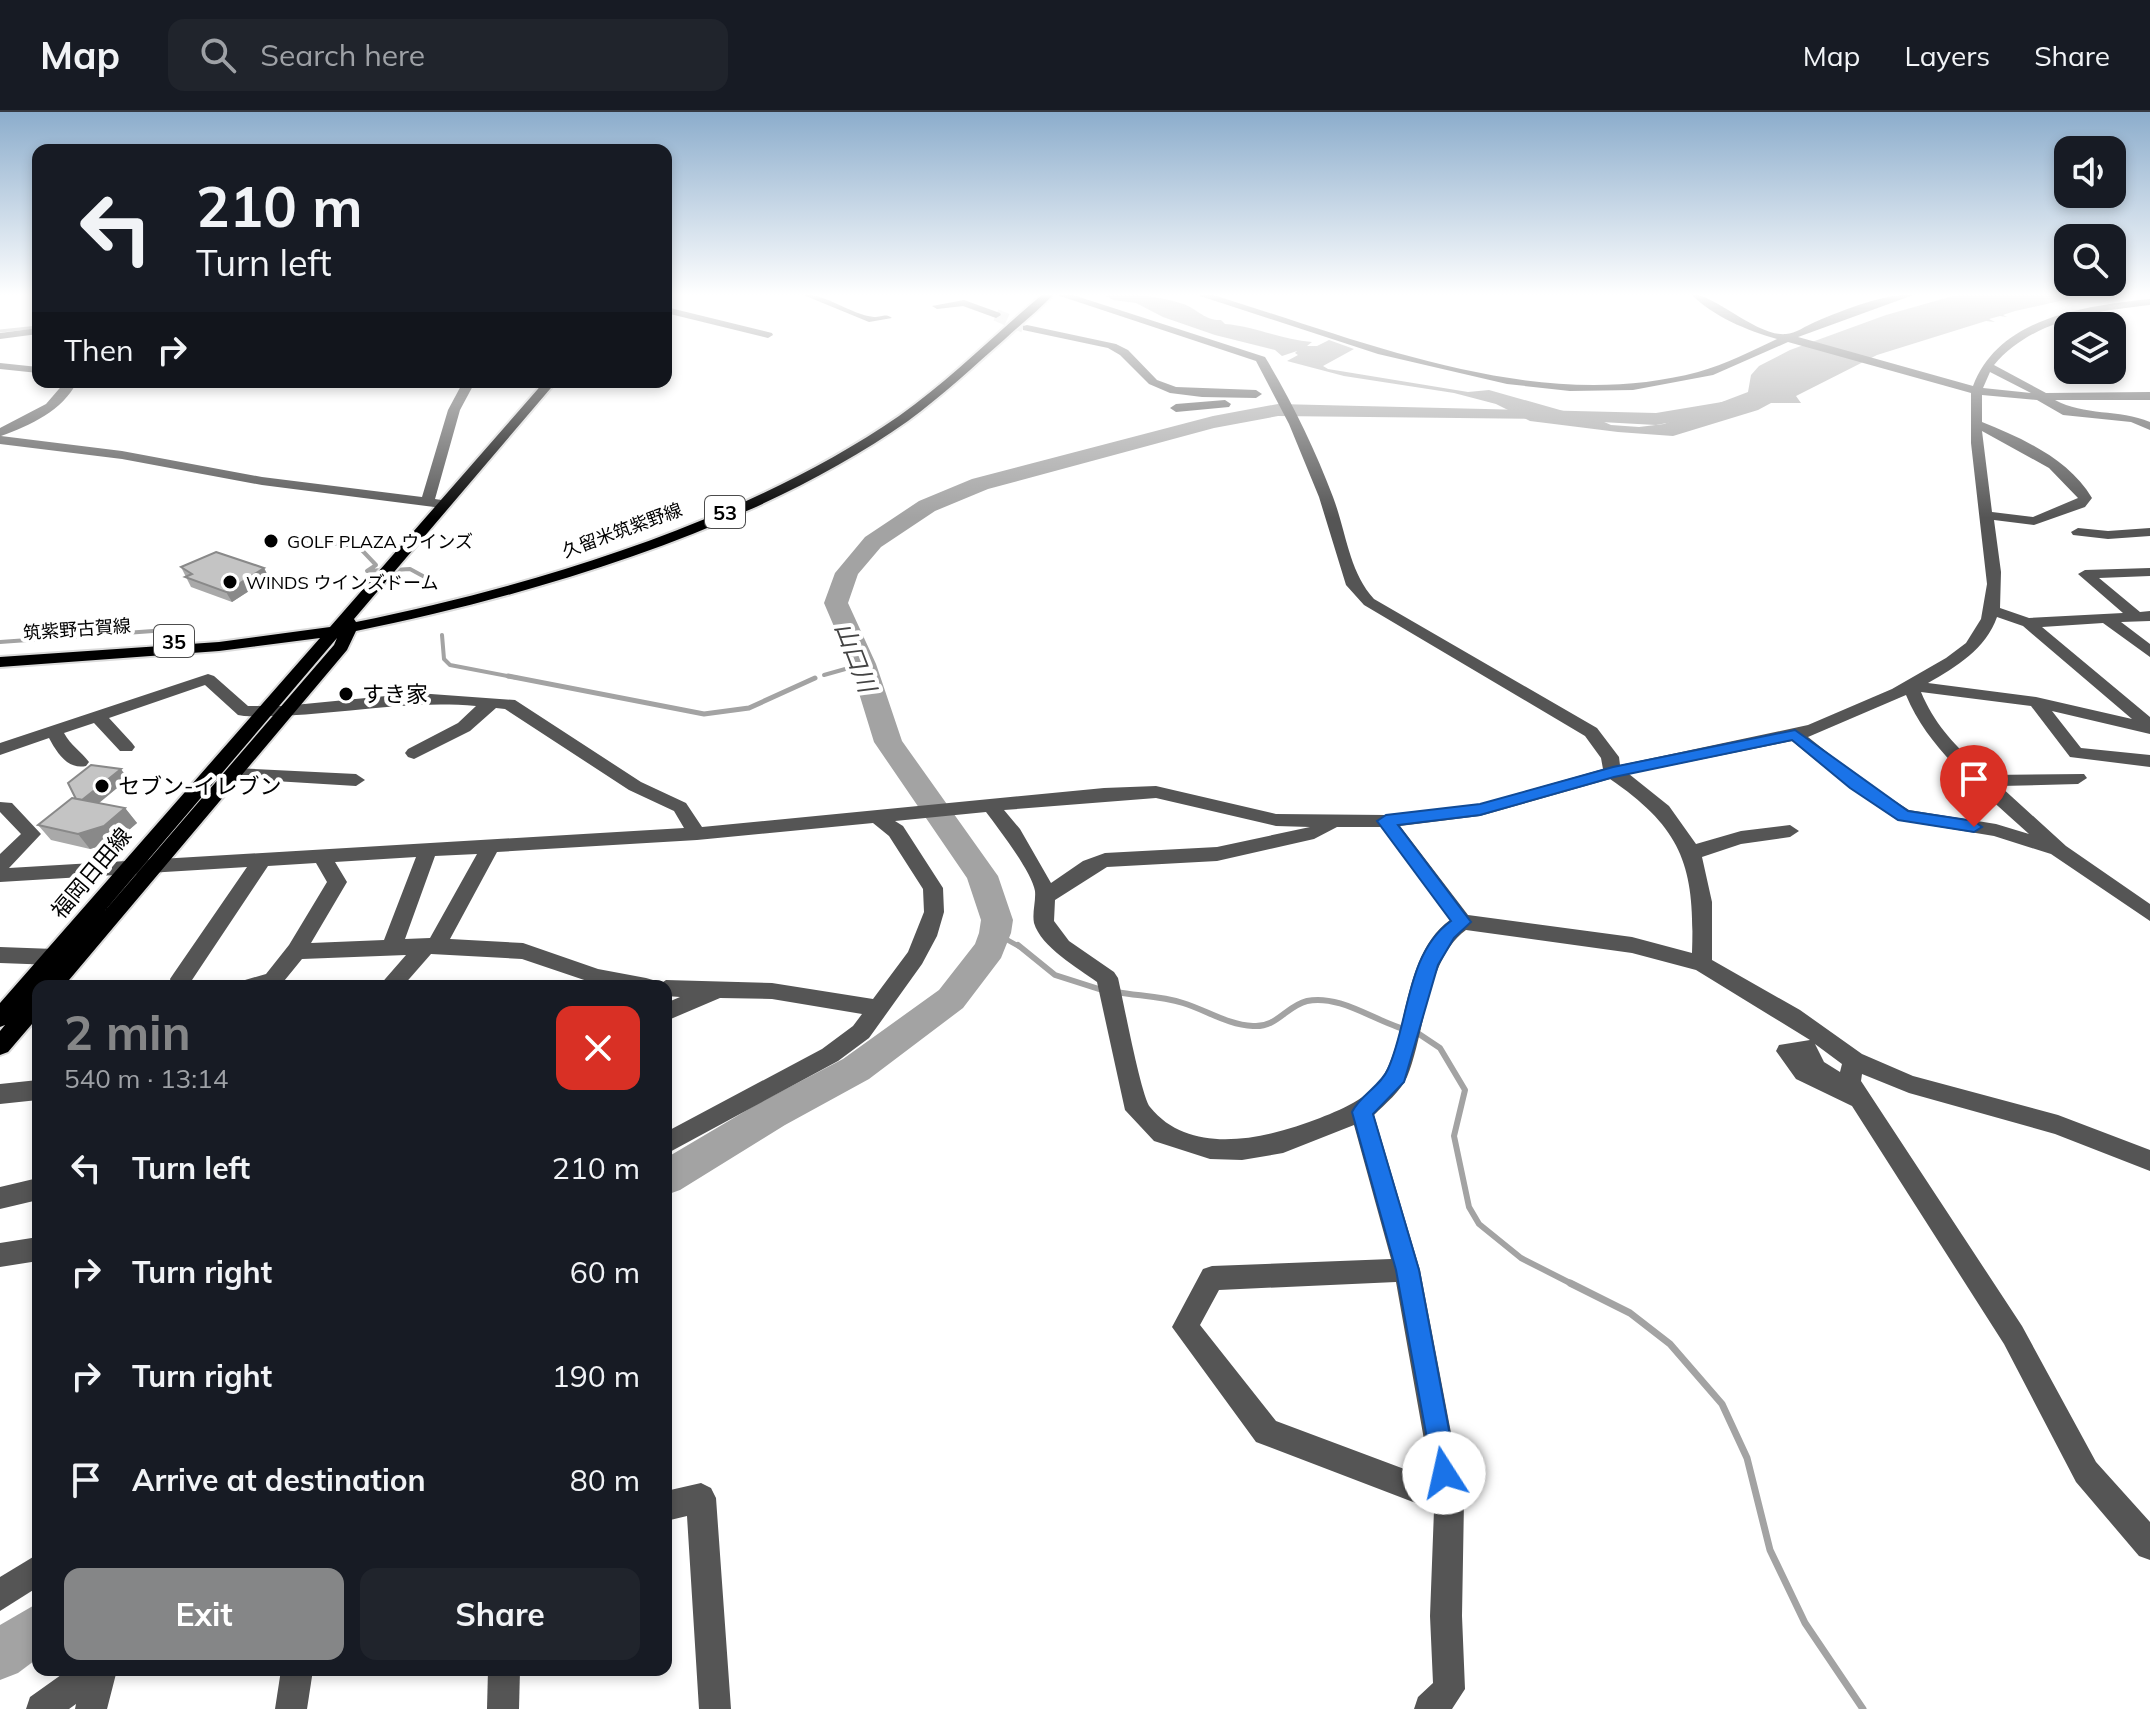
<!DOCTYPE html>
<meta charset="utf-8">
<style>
body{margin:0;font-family:Mulish,"Noto Sans JP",sans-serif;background:#20242c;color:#f1f3f6;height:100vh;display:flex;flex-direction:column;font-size:30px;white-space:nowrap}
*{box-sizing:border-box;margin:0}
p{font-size:26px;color:#9ea1a6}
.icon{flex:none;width:44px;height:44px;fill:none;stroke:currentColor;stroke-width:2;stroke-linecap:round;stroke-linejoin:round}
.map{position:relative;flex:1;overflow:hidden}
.sheet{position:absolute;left:32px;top:868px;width:640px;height:696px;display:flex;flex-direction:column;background:#171b24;border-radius:16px;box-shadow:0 4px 12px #0003}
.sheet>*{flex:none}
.banner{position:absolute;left:32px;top:32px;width:640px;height:244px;border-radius:16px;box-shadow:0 4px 12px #0003;background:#171b24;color:#f1f3f6;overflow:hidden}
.buttons{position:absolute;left:2054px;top:24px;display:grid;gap:16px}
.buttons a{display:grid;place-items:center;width:72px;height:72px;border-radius:16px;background:#171b24;box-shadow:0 4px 12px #0003;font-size:40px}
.pin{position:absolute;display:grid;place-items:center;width:68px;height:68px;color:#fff;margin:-82px -34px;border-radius:50% 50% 50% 0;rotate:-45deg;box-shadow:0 0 8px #0007}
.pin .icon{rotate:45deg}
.me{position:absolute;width:88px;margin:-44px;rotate:350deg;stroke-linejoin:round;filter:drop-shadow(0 0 6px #0008)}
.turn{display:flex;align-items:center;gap:28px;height:168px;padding:0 32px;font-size:36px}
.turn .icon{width:104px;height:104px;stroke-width:2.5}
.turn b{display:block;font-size:56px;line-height:68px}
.then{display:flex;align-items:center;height:76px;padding:0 32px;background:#0003;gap:16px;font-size:30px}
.round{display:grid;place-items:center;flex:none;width:84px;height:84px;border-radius:16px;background:#20242c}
.headline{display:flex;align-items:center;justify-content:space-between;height:136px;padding:0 32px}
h1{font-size:48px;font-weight:700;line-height:60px;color:#858687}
.action{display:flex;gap:16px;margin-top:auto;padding:16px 32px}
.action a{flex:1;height:92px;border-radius:16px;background:#858687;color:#fff;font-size:32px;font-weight:700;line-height:92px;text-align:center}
.action a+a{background:#20242c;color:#f1f3f6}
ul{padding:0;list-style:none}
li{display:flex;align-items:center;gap:24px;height:104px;padding:0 32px}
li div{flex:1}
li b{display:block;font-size:30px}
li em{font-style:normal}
header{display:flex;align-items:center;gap:48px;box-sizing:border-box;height:112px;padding:0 40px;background:#171b24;border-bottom:2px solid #363941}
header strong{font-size:38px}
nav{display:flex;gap:44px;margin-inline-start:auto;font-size:28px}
.search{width:560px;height:72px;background:#20242c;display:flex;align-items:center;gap:20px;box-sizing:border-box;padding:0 28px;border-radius:16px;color:#9ea1a6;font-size:30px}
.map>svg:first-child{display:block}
</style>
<header>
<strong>Map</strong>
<div class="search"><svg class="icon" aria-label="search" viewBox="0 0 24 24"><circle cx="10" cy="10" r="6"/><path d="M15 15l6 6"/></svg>Search here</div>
<nav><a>Map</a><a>Layers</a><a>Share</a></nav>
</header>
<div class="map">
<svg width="2150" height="1597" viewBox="0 0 2150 1597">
<rect width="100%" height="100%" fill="#fff"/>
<path fill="#a3a3a3" d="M1103 182C1130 182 1154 183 1180 191 1196 195 1204 209 1221 208L1225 212C1254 214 1282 228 1312 230L1307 234H1317L1329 228 1354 237 1323 254 1328 257 1468 280 1489 278 1567 300 1586 302 1611 313 1639 315 1664 312 1748 280 1751 263 1759 254 1790 238 1886 203 1960 182H2091L2015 199 2003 203 2007 205 2000 204 1989 207 1995 210 1986 209 1877 243 1796 284 1801 291H1771L1758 298 1673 324 1618 320 1530 309 1496 292 1454 281 1344 264 1287 249 1298 243 1295 241 1297 239 1282 244 1275 238 1215 223 1163 205 1136 191 1113 188Z"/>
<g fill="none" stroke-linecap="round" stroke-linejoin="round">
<path stroke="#a3a3a3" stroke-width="3" d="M0 219 38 215"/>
<g stroke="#a3a3a3" stroke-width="4">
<path d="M307 429 358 434 376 453 367 459 383 458"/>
<path d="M393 458 410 457 432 469"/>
<path d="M442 523 444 547 450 553 518 566"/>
<path d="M0 530 181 517"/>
<path d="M824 563 863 552"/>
</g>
<g stroke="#a3a3a3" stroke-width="5">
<path d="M508 564 704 602 749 596 815 566"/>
<path d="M995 821 1020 835"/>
</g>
<g stroke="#a3a3a3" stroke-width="6">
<path d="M1018 833 1055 863 1102 878"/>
<path d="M1116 880C1138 884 1161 884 1183 891 1206 898 1228 913 1253 914 1277 916 1286 894 1307 889 1340 882 1376 910 1407 918"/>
<path d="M1416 920 1440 936 1465 978 1454 1024 1469 1095 1479 1112 1521 1146 1574 1173"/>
</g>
<path stroke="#a3a3a3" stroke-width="7" d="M1570 1171 1630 1201 1670 1232 1722 1292 1747 1346 1770 1438 1805 1511 1863 1597"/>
<g fill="#a3a3a3" fill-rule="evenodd">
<path d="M1728 289 1738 295 1735 299 1656 313 1546 307 1278 304 1214 316 988 377 935 399 881 435 858 462 848 491 876 552 902 629 998 764 1013 808 1011 821 1001 846 963 896 869 967 785 1013 680 1078 666 1083V1046L759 991 843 947 939 878 975 832 979 821 981 808 967 766 874 630 850 552 824 491 835 461 865 425 919 389 972 367 1213 304 1278 292 1656 301Z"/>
<path d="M38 1491V1546L18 1561 0 1568V1513Z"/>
</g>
<path stroke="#d9d9d9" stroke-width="12" stroke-dasharray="12 6" stroke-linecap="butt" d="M996 203 1027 216"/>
<g stroke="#dbdbdb" stroke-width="4">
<g id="major">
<path d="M666 182H672L666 186Z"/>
<path d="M1043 182H1054C1039 198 1021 212 1005 227 973 255 942 284 908 309 755 417 538 482 356 519L347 538 64 874H41L43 870 32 884 38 882V905L8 940 0 943V919L5 913 0 915V891L320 526 219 539 0 555V545L219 530 330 515 544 270H556L354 507 356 510C537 473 745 410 899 304 950 268 995 222 1043 182ZM337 526 334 533 102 802Z"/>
</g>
</g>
<g fill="#555" fill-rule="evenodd">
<path d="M801 182C828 182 849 202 874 205 883 205 885 201 892 206L869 210Z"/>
<path d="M1054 182H1070L1265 245C1291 288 1315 337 1333 385 1346 419 1349 460 1374 487L1597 616 1619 645 1620 653 1808 613 1892 577 1946 546 1966 531 1981 507 1987 472 1971 331V281L1788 230 1713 263 1633 278 1570 279 1507 272 1378 242 1194 182H1210C1364 229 1535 303 1698 260 1726 252 1752 239 1777 227 1746 218 1714 205 1691 182 1715 182 1757 225 1786 222 1795 222 1807 213 1815 210 1846 197 1882 182 1916 182L1798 225 1973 274C1999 205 2085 194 2150 187V193C2095 199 2032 208 1994 253L2046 281 2150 280V288H2055C2084 304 2119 297 2150 310V318L2131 310 2063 303 2037 288 1982 283V310C2022 326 2069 347 2092 386L2085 395 2034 413 1994 408 2001 460 2000 496 2029 506 2123 501 2078 462 2085 458 2150 456V464L2099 466 2140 500 2150 499V509L2121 510 2150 532V545L2103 511 2042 515 2150 605V622L2052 599 2081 636 2150 643V655L2070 645 2031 594 1921 580C1936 616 1959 637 1987 663L2084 662 2087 666 2078 672 2000 674 2066 734 2150 792V809L2051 742 1994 724 1897 708 1850 676 1792 629 1629 662 1669 694 1696 732 1741 719 1790 713 1799 719 1790 725 1741 732 1702 745 1712 790V848L1800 898 1862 942 1913 964 2058 1003 2150 1038V1059L2055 1022 1909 981 1862 962 1861 969 2022 1214 2096 1350 2150 1410V1448L2139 1444 2076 1370 2004 1232 1852 994 1796 967 1776 939 1779 933 1810 928 1696 858 1632 841 1466 818C1426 847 1425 922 1407 965 1401 979 1385 992 1374 1003L1420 1158 1464 1389 1462 1504 1465 1577 1452 1597H1414L1418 1585 1433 1571 1430 1504 1434 1398 1256 1330 1172 1215 1203 1157 1212 1154 1391 1147 1354 1013 1283 1041 1242 1048 1210 1047 1154 1029 1125 998 1097 870C1078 856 1041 835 1034 811 1032 801 1036 789 1035 779 1032 760 998 716 986 700L895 709 903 714 943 776 944 800 937 824 922 852 869 926 838 949 666 1042V1020L822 937 853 914 862 902 772 887 720 886 666 909V891L680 885 666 884V874H602L522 847 431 842 403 874H379L406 843 302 847 280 874H241L245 868 266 862 289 833 327 770 316 751 268 754 192 868 194 874H172L170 867 174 861 247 755 0 770V742L21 722 0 700V690L12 691 41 722 9 756 684 716 674 699 629 678 505 597 496 596 470 619 414 647 408 645 405 641 408 637 458 611 476 594C397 587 322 607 244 604L238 603 205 573 109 606 132 631 135 635 132 639H120L94 611 64 621C71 634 81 639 89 650L86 654C68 658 57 641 49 626L0 643V631L208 562 214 564 248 594H284L417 581 515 588 641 670 686 691 702 715 1104 676 1156 674 1276 702 1386 703 1480 692 1603 657 1601 646 1585 624 1364 493 1346 473 1319 385 1289 312 1256 249ZM1990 260 2031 281 1983 276ZM1982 319 2049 356 2078 386 2033 405 1992 400ZM1997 505 2023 514 2132 607 2036 585 1928 571C1956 555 1986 537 1997 505ZM1906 583C1930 641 1984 680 2029 722L1996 712 1909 698 1862 668 1808 625ZM1610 667C1683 717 1695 755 1692 841L1632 825 1468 803 1400 714 1480 704ZM1156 686 1276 714 1310 715 1217 735 1105 741 1083 749 1051 771 1020 717 1004 698ZM873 711 889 724 923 777 924 800 908 840 873 887 772 871 666 868 657 874 653 868 646 866 598 857 523 831 450 827 497 740 697 728ZM1337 715H1381L1450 808C1405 841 1409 911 1387 957 1374 984 1345 996 1320 1006 1268 1026 1191 1046 1150 995 1141 984 1123 887 1118 866L1114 860 1069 829 1054 809 1055 788 1107 755 1217 749 1314 727ZM477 742 430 826 405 827 435 744ZM416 745 384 828 311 831 347 770 335 750ZM1815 932 1842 952 1840 960 1824 950ZM1396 1170 1431 1367 1276 1309 1200 1213 1219 1178Z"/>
<path d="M964 188 1000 201 1001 203 996 206 963 194 937 197 932 194Z"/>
<path d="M666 195 772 221 773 223 768 226 666 201Z"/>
<path d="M1027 213 1116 232 1128 238 1157 268 1176 275 1256 278 1262 282 1256 286 1202 285 1170 281 1149 272 1120 243 1108 236 1023 218V214Z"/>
<path d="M38 216V222L0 227V221Z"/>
<path d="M0 251 38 255V261L0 257Z"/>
<path d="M65 270H77C62 299 31 313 1 324L122 339 262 365 422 385 448 298 463 270H475L460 298 435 387 447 389 449 392 442 396 262 373 122 347 0 332V316L46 292Z"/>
<path d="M1225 288 1231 292 1229 295 1176 300 1170 296 1176 292Z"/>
<path d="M2078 416 2108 419 2150 416V424L2108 427 2073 423 2071 420Z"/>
<path d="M234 656 356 662 365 668 356 674 228 666 225 662Z"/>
<path d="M0 835 54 837 61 839 64 845 61 851 54 853 0 851Z"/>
<path d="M38 968V988L0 992V972Z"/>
<path d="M38 1066V1088L0 1097V1075Z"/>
<path d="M38 1125V1149L0 1155V1131Z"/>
<path d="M701 1371 711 1376 716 1386 731 1597H699L687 1404 666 1409V1379Z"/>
<path d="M38 1442V1475L0 1499V1465Z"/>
<path d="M68 1558H117L107 1597H75L76 1592 69 1597H26L30 1585Z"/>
<path d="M281 1558H313L307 1597H275Z"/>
<path d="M488 1558H520L519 1597H487Z"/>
</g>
<use href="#major" fill="#000" fill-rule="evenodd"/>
</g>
<g fill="#a9a9a9">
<path d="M181 455 264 456 269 466 232 490 191 475Z"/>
<path d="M128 667 98 691 125 696 137 711 116 729 90 737 51 728 38 713 76 687Z"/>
</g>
<g fill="#898989">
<path d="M264 456 269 466 232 490 226 480Z"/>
<path d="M121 657 128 667 87 701 78 691Z"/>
<path d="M125 696 137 711 116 729 90 737 78 722Z"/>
</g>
<g fill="#c4c4c4" stroke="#898989" stroke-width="2">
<path d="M216 440 264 456 226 480 185 465 192 462 181 455Z"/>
<path d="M91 653 121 657 82 688 76 687 68 671Z"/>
<path d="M72 686 125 696 104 714 78 722 38 713Z"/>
</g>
<linearGradient id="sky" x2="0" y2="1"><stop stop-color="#8cadcc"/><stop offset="0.45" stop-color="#fff"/><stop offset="1" stop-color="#fff" stop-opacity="0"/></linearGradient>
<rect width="2150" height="406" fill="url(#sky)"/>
<path fill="#1a73e8" stroke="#114b97" stroke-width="2" d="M1795 618 1908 699 1974 709 1982 715 1974 720 1898 708 1850 676 1792 628 1614 665 1480 703 1398 713 1471 810 1454 826 1438 853 1404 970 1373 1002 1419 1158 1457 1361 1453 1370 1444 1374 1435 1370 1396 1158 1352 1000C1360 983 1381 974 1388 957 1409 911 1406 841 1451 809L1377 709 1386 703 1480 692 1613 655Z"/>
<g fill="#000" stroke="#fff" stroke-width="3">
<circle cx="271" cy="429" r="8"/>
<circle cx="230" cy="470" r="8"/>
<circle cx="346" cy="582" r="8"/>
<circle cx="102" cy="674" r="8"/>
</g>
<g text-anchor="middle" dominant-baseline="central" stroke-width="8" stroke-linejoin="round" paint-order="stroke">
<g font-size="18" fill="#000" stroke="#fff">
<text transform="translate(622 418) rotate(-20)">久留米筑紫野線</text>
<text transform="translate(77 517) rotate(-4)">筑紫野古賀線</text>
</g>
<g font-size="18" fill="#000" stroke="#fff" text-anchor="start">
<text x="287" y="429">GOLF PLAZA ウインズ</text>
<text x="246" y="470">WINDS ウインズドーム</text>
</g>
<g fill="#fff" stroke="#4c4c4c" stroke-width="2">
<rect x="705" y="384" width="40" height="32" rx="6"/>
<rect x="154" y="513" width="40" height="32" rx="6"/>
</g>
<g font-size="20" font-weight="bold" fill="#000">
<text x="725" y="400">53</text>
<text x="174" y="529">35</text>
</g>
<g font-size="22" fill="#000" stroke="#fff" text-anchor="start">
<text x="362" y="582">すき家</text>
<text x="118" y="674">セブン-イレブン</text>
</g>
<g font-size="22" fill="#000" stroke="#fff">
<text transform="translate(91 761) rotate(-50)">福岡日田線</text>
</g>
<g font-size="24" font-style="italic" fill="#444" stroke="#fff">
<text transform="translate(856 545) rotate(69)">山口川</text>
</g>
</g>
</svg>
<div class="buttons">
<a><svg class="icon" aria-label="sound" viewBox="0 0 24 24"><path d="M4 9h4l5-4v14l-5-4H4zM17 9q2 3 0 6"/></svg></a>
<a><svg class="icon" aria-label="search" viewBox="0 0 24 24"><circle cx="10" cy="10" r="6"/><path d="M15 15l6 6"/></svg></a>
<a><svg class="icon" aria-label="layers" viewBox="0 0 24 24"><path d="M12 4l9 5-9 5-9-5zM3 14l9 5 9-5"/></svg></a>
</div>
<div class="pin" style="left:1974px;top:715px;background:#d93025"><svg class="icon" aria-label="arrive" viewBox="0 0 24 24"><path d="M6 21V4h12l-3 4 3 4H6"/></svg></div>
<svg class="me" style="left:1444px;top:1361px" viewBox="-20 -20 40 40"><circle r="19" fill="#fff"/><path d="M0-13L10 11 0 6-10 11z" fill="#1a73e8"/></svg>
<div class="banner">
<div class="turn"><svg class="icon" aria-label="left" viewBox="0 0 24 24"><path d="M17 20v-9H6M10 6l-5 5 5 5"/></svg><div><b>210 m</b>Turn left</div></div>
<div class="then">Then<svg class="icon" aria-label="right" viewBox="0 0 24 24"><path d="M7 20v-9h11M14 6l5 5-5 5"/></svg></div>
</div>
<section class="sheet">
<div class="headline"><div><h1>2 min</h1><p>540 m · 13:14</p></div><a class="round" style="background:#d93025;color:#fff"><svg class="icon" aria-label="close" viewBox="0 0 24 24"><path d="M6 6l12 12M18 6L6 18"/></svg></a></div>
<ul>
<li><svg class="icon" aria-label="left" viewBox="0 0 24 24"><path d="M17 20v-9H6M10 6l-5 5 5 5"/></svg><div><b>Turn left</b></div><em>210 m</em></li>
<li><svg class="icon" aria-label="right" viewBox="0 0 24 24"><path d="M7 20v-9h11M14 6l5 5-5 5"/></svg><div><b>Turn right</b></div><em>60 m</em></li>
<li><svg class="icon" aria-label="right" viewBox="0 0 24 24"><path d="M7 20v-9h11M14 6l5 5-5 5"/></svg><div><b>Turn right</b></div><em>190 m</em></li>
<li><svg class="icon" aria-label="arrive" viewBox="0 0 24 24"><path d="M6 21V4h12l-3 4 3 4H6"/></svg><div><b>Arrive at destination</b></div><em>80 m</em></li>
</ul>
<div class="action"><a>Exit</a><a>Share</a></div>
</section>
</div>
